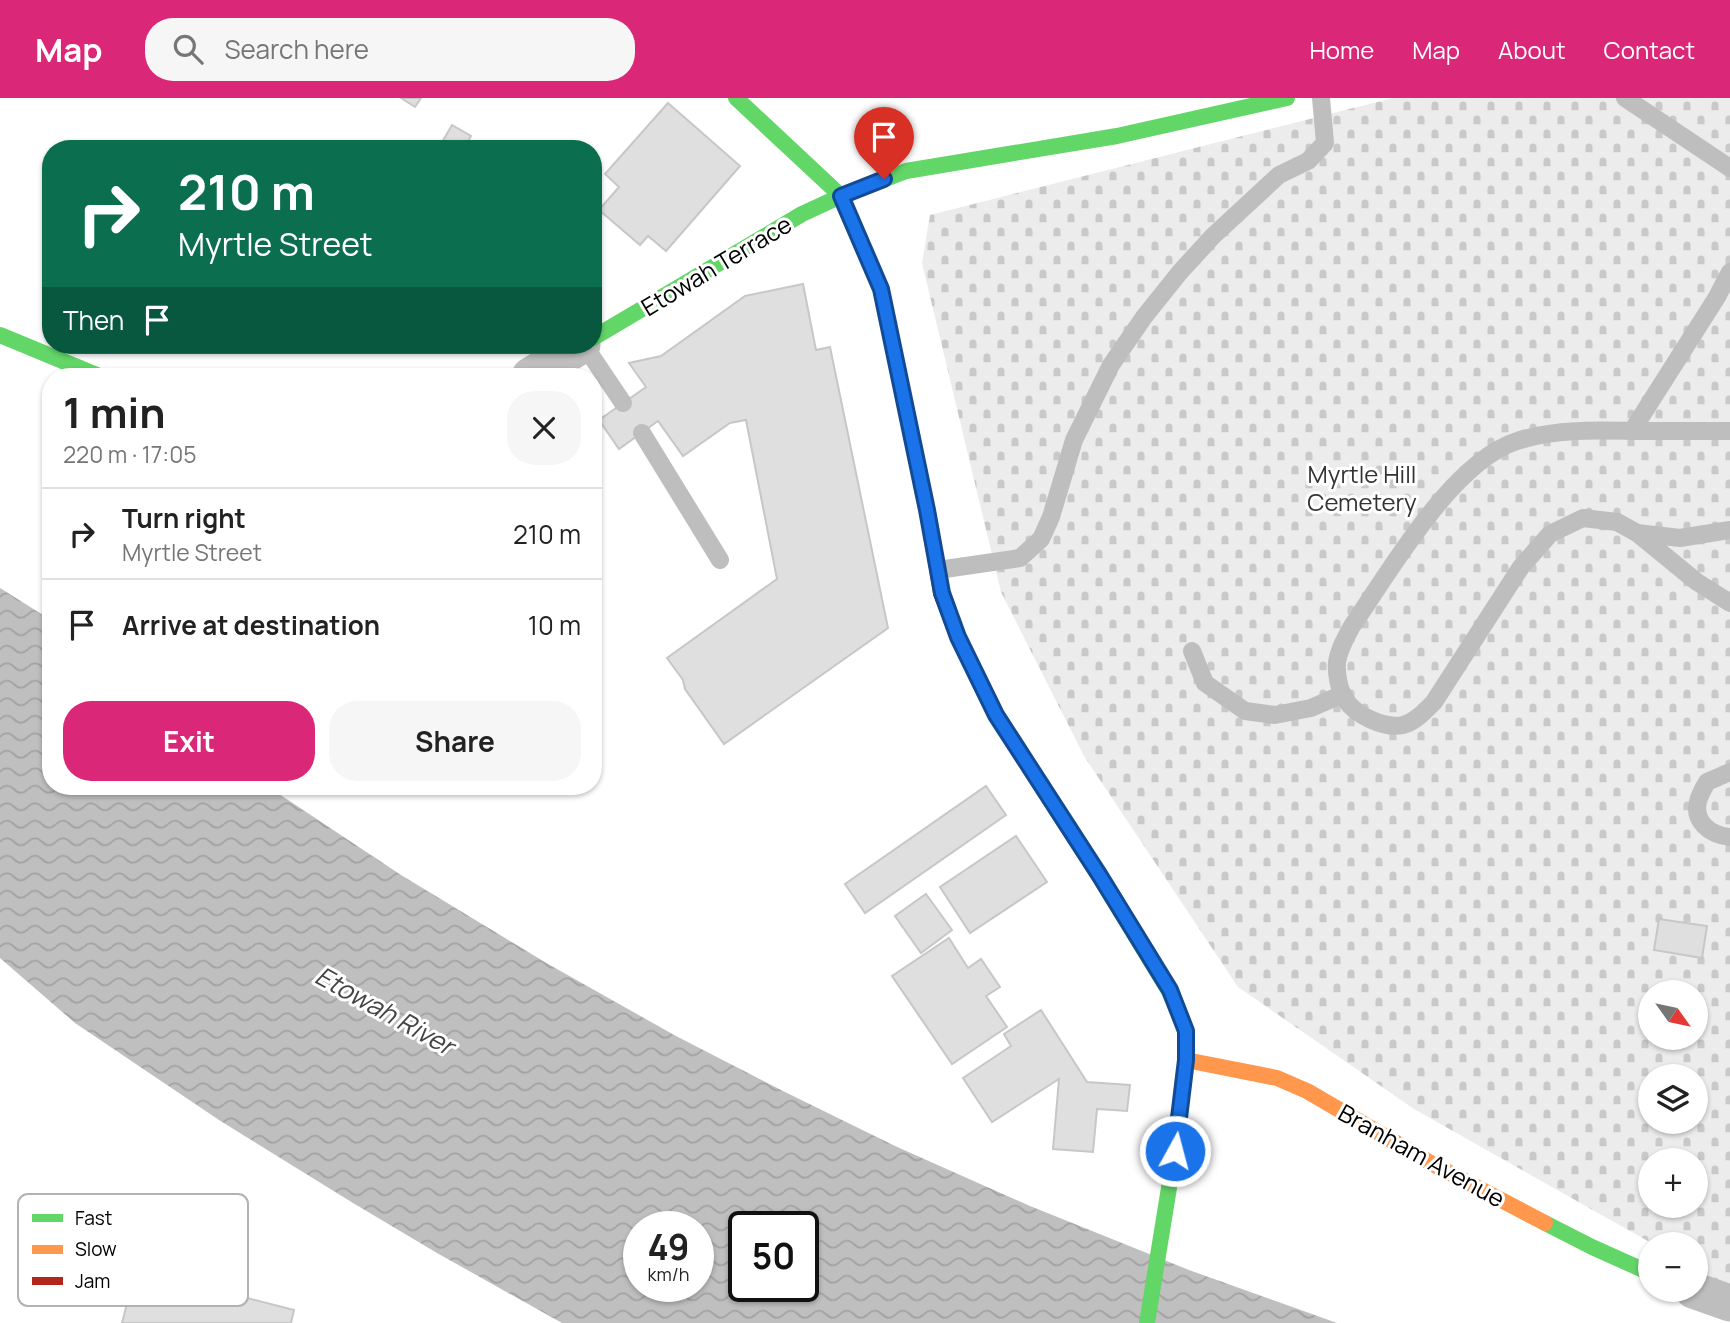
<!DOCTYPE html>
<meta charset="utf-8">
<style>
body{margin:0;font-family:Manrope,sans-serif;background:#f6f6f6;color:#222;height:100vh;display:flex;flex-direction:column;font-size:26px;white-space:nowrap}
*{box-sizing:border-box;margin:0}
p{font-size:23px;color:#767676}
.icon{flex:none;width:38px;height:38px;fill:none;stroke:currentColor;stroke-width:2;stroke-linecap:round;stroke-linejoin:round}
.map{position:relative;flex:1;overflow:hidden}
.sheet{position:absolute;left:42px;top:270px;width:560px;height:427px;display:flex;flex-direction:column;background:#fff;border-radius:28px;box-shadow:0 2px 5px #0004}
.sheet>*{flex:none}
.hud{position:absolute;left:42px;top:42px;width:560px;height:214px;border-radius:28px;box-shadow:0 2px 5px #0004;background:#0b6e4f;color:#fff;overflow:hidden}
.needle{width:46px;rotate:123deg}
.tools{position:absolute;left:1638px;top:882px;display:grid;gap:14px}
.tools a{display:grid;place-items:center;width:70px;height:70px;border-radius:50%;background:#fff;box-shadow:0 2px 5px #0004;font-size:35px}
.speed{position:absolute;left:623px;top:1113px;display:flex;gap:14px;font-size:35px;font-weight:700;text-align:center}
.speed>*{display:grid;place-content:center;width:91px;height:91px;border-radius:50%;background:#fff;box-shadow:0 2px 5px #0004;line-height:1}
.speed small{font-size:18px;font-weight:400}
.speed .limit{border:4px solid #111;border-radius:10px;background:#fff;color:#111}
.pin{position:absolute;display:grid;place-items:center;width:60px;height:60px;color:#fff;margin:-72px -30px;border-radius:50% 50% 50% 0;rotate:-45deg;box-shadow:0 0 7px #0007}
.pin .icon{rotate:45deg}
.me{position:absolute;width:77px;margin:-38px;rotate:7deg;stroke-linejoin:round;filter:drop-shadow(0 0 5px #0008)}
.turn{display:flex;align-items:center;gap:24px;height:147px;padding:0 21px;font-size:32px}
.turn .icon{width:91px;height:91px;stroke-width:2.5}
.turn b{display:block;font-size:49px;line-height:60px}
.then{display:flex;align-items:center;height:66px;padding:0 21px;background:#0003;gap:14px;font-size:26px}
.round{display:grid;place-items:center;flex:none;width:74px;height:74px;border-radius:28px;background:#f6f6f6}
.head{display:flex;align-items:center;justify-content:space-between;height:119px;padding:0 21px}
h1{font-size:42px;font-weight:700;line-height:52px}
.action{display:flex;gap:14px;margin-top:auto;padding:14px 21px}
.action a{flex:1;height:80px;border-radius:28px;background:#db2777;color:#fff;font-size:28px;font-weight:700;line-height:80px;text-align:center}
.action a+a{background:#f6f6f6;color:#222}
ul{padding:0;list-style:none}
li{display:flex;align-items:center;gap:21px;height:91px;padding:0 21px;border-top:2px solid #e0e0e0}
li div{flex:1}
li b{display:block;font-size:26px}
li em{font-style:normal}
header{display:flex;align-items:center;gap:42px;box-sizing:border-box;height:98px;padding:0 35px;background:#db2777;color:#fff}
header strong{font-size:33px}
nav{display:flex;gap:38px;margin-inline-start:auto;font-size:24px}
.search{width:490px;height:63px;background:#f6f6f6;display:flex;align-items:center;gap:18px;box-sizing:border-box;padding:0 24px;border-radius:28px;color:#767676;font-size:26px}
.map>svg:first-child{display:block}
</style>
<header>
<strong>Map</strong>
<div class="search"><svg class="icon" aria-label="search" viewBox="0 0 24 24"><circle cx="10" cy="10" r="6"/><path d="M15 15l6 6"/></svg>Search here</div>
<nav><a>Home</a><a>Map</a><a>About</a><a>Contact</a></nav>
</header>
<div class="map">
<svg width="1730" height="1225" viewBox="0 0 1730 1225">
<defs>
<pattern id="cemetery-stones" width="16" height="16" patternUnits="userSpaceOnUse" patternTransform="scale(1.75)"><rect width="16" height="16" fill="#ececec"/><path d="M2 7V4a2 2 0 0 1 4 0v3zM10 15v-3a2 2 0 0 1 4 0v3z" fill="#c9c9c9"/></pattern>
<pattern id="water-waves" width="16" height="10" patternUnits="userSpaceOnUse" patternTransform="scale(1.75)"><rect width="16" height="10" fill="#bfbfbf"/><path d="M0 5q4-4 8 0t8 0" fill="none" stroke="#a2a2a2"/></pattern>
</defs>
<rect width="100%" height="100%" fill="#fff"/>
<path fill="url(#cemetery-stones)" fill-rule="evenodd" d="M1393 0H1730V1188L1723 1186 1696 1171V1146H1653L1414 1011 1238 889 1084 658 1001 494 922 165 930 117ZM1650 894H1696V940H1650ZM1650 978H1696V1024H1650ZM1650 1062H1696V1108H1650Z"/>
<path fill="url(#water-waves)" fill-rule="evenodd" d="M0 490 51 522V688H267L401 777 548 866 676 938 785 994 895 1048 1030 1108 1189 1172 1337 1225H562L437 1155 353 1105 219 1022 75 925 0 860ZM639 1129H698V1188H639ZM744 1129H803V1188H744Z"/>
<g fill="#dfdfdf" stroke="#c7c7c7" stroke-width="2">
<path d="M401 0H421L415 9Z"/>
<path d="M668 5 740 68 666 153 648 138 640 147 599 112 619 89 605 76Z"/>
<path d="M452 27 471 38 464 51H438Z"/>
<path d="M803 186 816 252 830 249 888 530 724 646 685 591 683 582 667 560 777 481 746 322 730 325 683 358 658 323 619 351 599 322 646 289 629 265 661 258 745 198Z"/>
<path d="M986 688 1006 717 865 815 845 786Z"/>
<path d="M1016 738 1047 784 970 835 940 789Z"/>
<path d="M926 796 952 832 921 855 895 818Z"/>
<path d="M1659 821 1707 828 1702 860 1654 852Z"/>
<path d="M949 840 968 870 981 861 1000 889 986 898 1007 929 952 966 892 878Z"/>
<path d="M1041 912 1087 984 1130 987 1127 1013 1097 1011 1093 1054 1053 1051 1059 981 992 1024 963 980 1011 948 1004 936Z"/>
<path d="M144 1139 243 1165 235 1197 294 1212 291 1225H122Z"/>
</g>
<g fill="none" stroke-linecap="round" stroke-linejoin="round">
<g stroke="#bebebe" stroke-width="18">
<path d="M1625 0 1730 70"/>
<path d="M584 247 623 305"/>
<path d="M1632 333 1717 199 1730 174"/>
<path d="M1730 333C1698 333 1666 333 1634 333 1594 332 1555 331 1517 343 1452 364 1390 473 1352 528 1346 539 1339 551 1337 564 1336 575 1339 592 1345 601 1355 617 1384 631 1403 627 1415 624 1425 613 1434 604L1521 469 1550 436 1583 420 1617 424 1637 435 1697 484 1730 505"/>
<path d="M642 335 720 462"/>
<path d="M1637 435 1680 440 1730 432"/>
<path d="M938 472 1020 460 1041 441 1051 419 1074 342 1111 267 1144 219 1180 174 1213 138 1279 77 1308 63 1325 45 1321 0"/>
<path d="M1192 553 1205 585 1245 613 1275 617 1311 610 1343 596"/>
<path d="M1730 674 1707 684C1704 689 1701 695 1699 700 1691 723 1710 737 1730 739"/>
</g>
<g stroke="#bebebe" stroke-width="37">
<path d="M530 278 582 247"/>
<path d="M1693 1192 1730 1205"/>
</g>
<g stroke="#63d668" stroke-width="16">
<path d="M736 0 841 98 881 191 929 421"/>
<path d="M0 237 99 278"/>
<path d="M593 240 802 116 841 98 906 73 1117 38 1287 0"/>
<path d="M1031 672 1099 778 1169 893 1186 933V962L1175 1053 1147 1225"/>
<path d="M1545 1125 1592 1149 1650 1175"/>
</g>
<path stroke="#ff974d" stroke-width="16" d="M1186 962 1277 980 1307 993 1427 1063 1545 1125"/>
<path stroke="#b3261e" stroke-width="16" d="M929 421 941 495 958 539 996 617 1031 672"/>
</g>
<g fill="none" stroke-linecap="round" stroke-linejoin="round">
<g stroke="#114b97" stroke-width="18">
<path id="route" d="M884 81 841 98 881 191 927 412 942 495 958 539 996 617 1100 778 1170 892 1186 933V962L1175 1053"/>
</g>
<use href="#route" stroke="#1a73e8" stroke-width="12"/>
</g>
<g text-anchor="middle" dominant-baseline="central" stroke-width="6" stroke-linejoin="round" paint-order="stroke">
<g font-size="24" fill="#000" stroke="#fff">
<text transform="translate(716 167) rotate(-31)">Etowah Terrace</text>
<text transform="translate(1422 1057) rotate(29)">Branham Avenue</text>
</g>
<g font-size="24" fill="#333" stroke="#fff">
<text x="1362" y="375">Myrtle Hill<tspan x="1362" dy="28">Cemetery</tspan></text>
</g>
<g font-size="26" font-style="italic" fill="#444" stroke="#fff">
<text transform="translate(385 912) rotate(29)">Etowah River</text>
</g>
</g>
<rect x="18" y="1096" width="230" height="112" rx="10" fill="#fff" stroke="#b2b2b2" stroke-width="2"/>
<rect x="32" y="1116" width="31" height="8" fill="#63d668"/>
<rect x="32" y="1147" width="31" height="9" fill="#ff974d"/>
<rect x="32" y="1179" width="31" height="8" fill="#b3261e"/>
<g font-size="19" fill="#000">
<text x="75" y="1127">Fast</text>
<text x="75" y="1158">Slow</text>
<text x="75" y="1190">Jam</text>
</g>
</svg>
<div class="tools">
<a><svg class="needle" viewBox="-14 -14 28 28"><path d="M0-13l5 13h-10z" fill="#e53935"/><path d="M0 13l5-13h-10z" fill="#767676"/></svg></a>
<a><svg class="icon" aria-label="layers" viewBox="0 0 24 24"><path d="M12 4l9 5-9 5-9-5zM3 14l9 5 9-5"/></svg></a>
<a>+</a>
<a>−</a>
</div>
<div class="speed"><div>49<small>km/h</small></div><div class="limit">50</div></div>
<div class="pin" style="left:884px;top:81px;background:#d93025"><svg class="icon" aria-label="arrive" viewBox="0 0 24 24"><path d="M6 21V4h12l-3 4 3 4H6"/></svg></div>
<svg class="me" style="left:1175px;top:1053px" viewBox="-20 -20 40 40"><circle r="17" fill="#1a73e8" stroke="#fff" stroke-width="3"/><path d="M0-11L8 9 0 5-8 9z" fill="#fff"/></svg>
<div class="hud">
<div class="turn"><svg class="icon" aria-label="right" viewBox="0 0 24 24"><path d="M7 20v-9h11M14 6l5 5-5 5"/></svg><div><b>210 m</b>Myrtle Street</div></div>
<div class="then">Then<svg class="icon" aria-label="arrive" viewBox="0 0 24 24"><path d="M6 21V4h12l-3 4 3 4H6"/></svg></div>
</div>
<section class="sheet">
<div class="head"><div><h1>1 min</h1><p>220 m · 17:05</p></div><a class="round"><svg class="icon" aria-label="close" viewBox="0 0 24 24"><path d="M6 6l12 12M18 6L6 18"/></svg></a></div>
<ul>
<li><svg class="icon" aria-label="right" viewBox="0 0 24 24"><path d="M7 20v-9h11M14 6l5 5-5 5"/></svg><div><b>Turn right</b><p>Myrtle Street</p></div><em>210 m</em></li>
<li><svg class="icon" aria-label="arrive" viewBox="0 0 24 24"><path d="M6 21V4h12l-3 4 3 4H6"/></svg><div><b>Arrive at destination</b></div><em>10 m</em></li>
</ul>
<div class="action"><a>Exit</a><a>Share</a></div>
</section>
</div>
